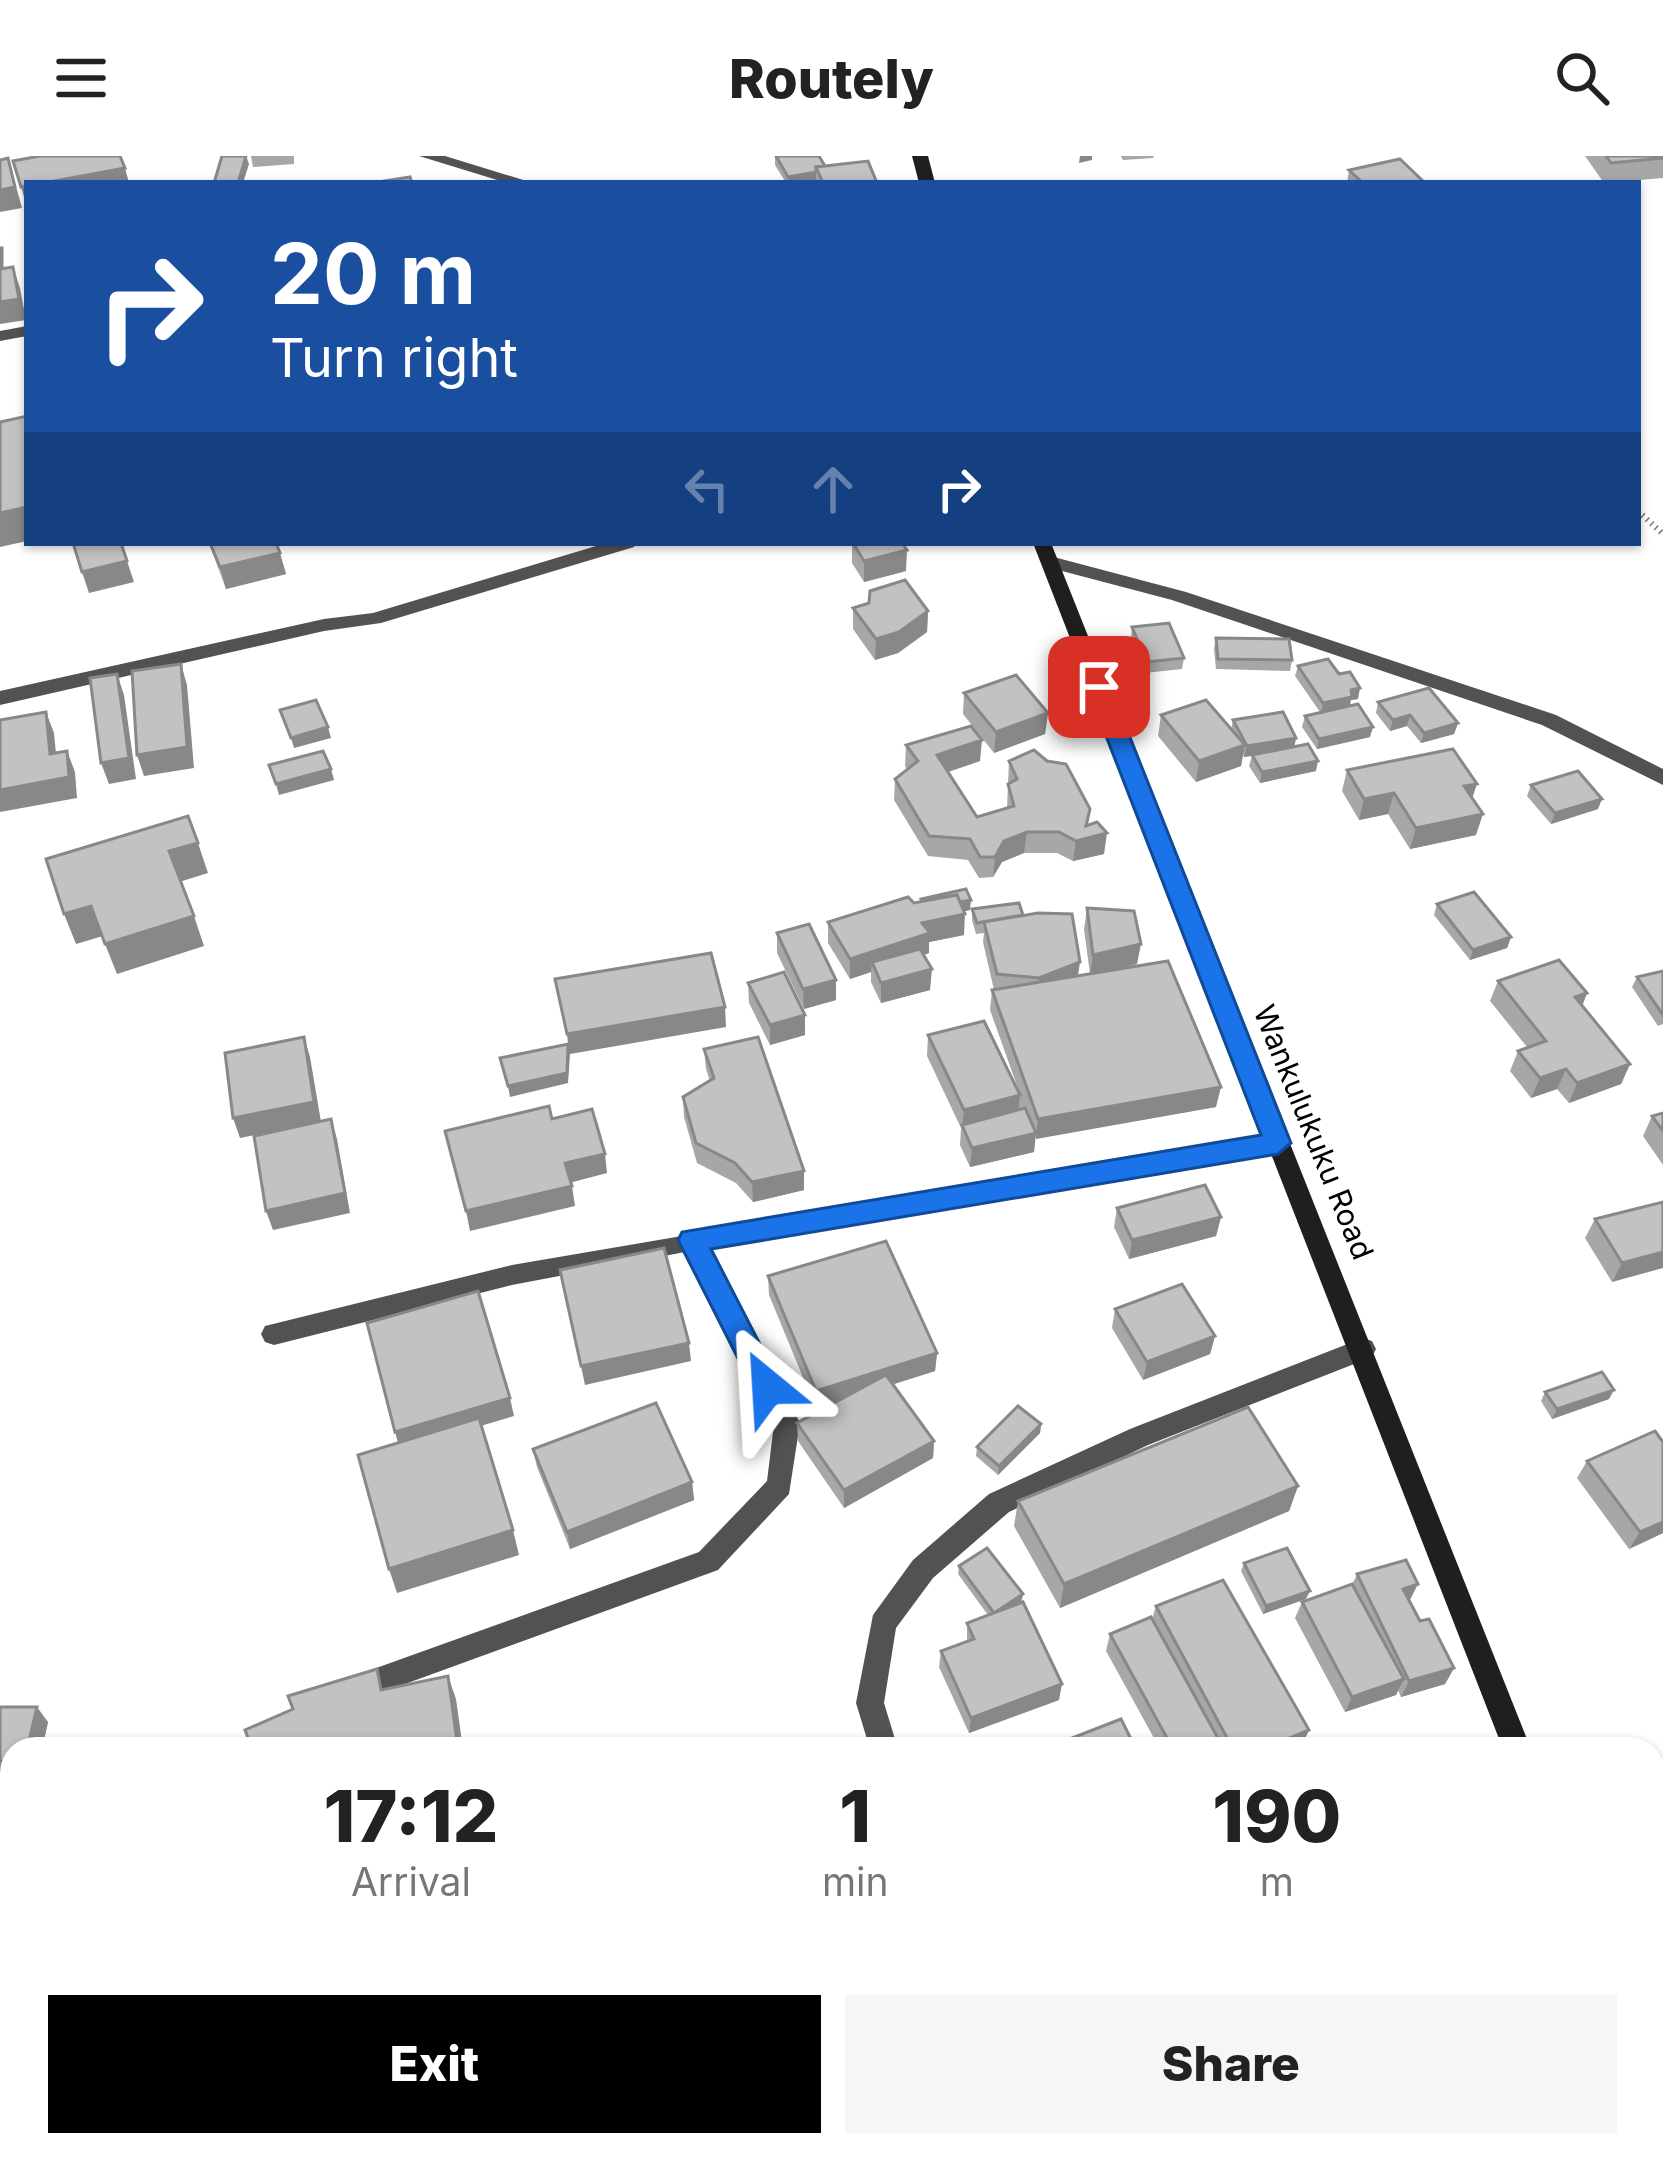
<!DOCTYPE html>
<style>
body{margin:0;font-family:Inter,sans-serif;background:#f6f6f6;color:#222;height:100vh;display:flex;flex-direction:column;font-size:45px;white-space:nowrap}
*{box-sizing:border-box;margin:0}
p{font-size:39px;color:#767676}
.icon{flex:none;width:66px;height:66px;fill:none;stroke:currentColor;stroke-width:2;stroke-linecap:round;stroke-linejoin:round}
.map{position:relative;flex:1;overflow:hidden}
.drawer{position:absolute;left:0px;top:1581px;width:1665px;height:420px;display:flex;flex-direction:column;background:#fff;border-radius:36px 36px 0 0;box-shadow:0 3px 9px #0004}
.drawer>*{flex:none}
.hud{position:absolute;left:24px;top:24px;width:1617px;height:366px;border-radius:0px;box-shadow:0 3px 9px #0004;background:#1a4fa0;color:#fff;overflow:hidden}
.pin{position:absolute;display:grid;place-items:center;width:102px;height:102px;color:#fff;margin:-51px;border-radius:24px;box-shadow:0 6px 18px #0006}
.me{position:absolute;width:132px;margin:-66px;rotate:333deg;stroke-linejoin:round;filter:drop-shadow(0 0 9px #0008)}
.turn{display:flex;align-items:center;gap:42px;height:252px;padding:0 48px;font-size:54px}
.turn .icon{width:156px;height:156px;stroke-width:2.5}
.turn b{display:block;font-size:84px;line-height:102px}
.lanes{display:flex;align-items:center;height:114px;padding:0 48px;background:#0003;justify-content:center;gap:60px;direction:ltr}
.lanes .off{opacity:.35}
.eta{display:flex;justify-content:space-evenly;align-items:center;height:204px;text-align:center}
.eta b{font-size:72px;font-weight:800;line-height:84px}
.primary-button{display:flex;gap:24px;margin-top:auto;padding:24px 48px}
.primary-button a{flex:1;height:138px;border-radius:0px;background:#000;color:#fff;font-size:48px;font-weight:800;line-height:138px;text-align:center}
.primary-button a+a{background:#f6f6f6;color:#222}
header{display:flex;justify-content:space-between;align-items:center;height:156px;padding:0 48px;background:#fff;font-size:54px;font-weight:800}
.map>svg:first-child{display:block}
</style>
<header><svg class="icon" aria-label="menu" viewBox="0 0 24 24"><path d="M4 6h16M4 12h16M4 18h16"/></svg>Routely<svg class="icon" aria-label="search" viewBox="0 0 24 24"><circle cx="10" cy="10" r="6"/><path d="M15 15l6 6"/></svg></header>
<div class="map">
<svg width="1663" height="2001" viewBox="0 0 1663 2001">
<rect width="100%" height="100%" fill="#fff"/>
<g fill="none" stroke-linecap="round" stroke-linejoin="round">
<path stroke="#747474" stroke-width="6" stroke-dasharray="1.5 4.5" stroke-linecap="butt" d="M1638 355 1663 378"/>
<path stroke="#747474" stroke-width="9" stroke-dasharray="3 8" stroke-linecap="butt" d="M137 2001 175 1989"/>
<g fill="#525252" fill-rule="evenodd">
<path d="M419 0H445L533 27H507Z"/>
<path d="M27 170V180L0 185V175Z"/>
<path d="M606 387H636L634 391 381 467 324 475 0 549V535L324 463 373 457Z"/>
<path d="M1050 400 1186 436 1556 559 1663 613V629L1542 569 1172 444 1043 410V402Z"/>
<path d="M1278 978 1286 980 1290 987 1286 994 1278 996 708 1092 800 1267 789 1338 718 1414 350 1548 340 1545 336 1535 340 1525 699 1396 767 1325 774 1268 685 1096 512 1129 274 1189 265 1186 261 1178 265 1170 512 1109Z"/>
<path d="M1363 1182 1372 1185 1376 1193 1372 1201 1148 1289 1009 1356 933 1422 896 1472 884 1547 898 1593H870L856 1547 873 1459 913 1404 989 1338 1130 1273Z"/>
</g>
<g fill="#1f1f1f" fill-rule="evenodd">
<path d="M912 0H928L935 27H919Z"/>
<path d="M1033 387H1051L1531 1593H1503Z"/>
<path d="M1653 1929 1663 1933V1987L1653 1983Z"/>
</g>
</g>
<g fill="#a7a7a7">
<path d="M251 0H294V8L253 11Z"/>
<path d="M775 0 825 10 877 27H786L775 9Z"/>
<path d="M1121 0H1154L1153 2 1123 4Z"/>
<path d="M1585 0H1663V22L1604 27Z"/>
<path d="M1349 14 1425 27H1347Z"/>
<path d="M209 387H276L286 418 226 433Z"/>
<path d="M852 387 906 415 864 426 852 407Z"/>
<path d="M853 452 928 455 927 476 898 497 875 504 853 473Z"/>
<path d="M1132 471 1184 502 1182 513 1145 517 1131 482Z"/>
<path d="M1216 482 1292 504 1290 515 1216 513 1214 493Z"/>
<path d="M1298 510 1358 543 1351 544 1350 550 1370 581 1317 593 1302 571 1305 560 1320 556 1295 520Z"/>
<path d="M964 537 1048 557 1045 578 994 597 963 558Z"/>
<path d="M1378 546 1458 567 1454 578 1421 587 1407 570 1390 575 1376 557Z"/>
<path d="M1161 559 1231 574 1233 564 1296 582 1294 591 1316 615 1260 627 1249 610 1252 600 1244 601 1243 598 1241 610 1196 626 1158 580Z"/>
<path d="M906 589 980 605 948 616 977 661 1007 652 1009 605 1090 653 1087 669 1104 698 1073 705 1057 697H1024L1002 706 993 721 979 722 968 704 928 700 894 644 895 623 907 613 905 610Z"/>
<path d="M1347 614 1472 642 1476 679 1410 693 1388 658 1359 664 1342 635Z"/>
<path d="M1531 629 1598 653 1551 668 1527 640Z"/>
<path d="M914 747 970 754 964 755V779L929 786V797L924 799 930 834 881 847 871 826V816L850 823 828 787V766Z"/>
<path d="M1437 748 1511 781 1507 792 1470 804 1434 759Z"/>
<path d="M1087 752 1137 808 1109 815 1216 951 1035 982 1034 996 970 1011 960 989 961 972 927 900 928 879 1020 938 990 854 992 834H994L983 786 984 777 976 778 972 764V753L1023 759 1078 820 1090 818 1084 773Z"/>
<path d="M777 777 836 844 804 853 777 797Z"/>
<path d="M1663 815V868L1658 870 1632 831 1637 821Z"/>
<path d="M1498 825 1587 837 1582 850 1630 908 1621 928 1569 947 1557 933 1531 942 1510 915 1518 895 1527 891 1490 845Z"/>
<path d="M748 827 805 859V879L770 889 749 847Z"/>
<path d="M704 893 804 1034 753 1046 736 1027 697 1007 684 961 683 941 710 925 706 913Z"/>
<path d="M1663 957V1009L1643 980 1652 960Z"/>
<path d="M1663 1046 1612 1126 1585 1082 1595 1063Z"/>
<path d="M1117 1052 1221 1061 1216 1080 1129 1103 1114 1071Z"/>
<path d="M768 1120 937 1197 935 1215 893 1228 934 1285 933 1302 844 1352 798 1285 797 1267 834 1247 816 1253 769 1139Z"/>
<path d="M1115 1153 1215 1180 1210 1198 1143 1224 1112 1172Z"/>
<path d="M1545 1236 1609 1243 1552 1263 1541 1245Z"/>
<path d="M1041 1268 1040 1277 998 1319 976 1300 977 1291Z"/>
<path d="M533 1293 692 1326 694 1344 570 1393 537 1311Z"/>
<path d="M1587 1305 1663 1377 1629 1393 1577 1322Z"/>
<path d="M1298 1330 1289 1355 1060 1452 1014 1370 1018 1345Z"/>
<path d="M1244 1407 1306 1443 1263 1458 1241 1415Z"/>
<path d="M959 1410 1023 1438 1021 1447 1059 1544 969 1577 939 1511 941 1495 967 1486V1467L988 1459 958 1418Z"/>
<path d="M1357 1418 1409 1445 1420 1465 1454 1512 1445 1528 1401 1541 1398 1534 1396 1539 1345 1556 1295 1462 1302 1446 1352 1429Z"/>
<path d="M1156 1450 1309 1574 1302 1589 1326 1593H1160L1106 1495 1110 1478 1152 1463Z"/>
<path d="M0 1551 48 1566 42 1593H12V1796H0Z"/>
<path d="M1227 1989H1544L1553 2001H1234Z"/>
</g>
<g fill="#888">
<path d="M246 0 249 8 243 27H238Z"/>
<path d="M1080 0H1092V4L1079 7Z"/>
<path d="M8 2 22 52 0 56V34Z"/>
<path d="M125 12 129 27H44Z"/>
<path d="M816 16V27H788V21Z"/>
<path d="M27 30V51L21 31Z"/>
<path d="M13 111 20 132 26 164 0 168V146Z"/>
<path d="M27 351V385L0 391V357Z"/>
<path d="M907 394 906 415 864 426V405Z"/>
<path d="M280 397 286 418 226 433 220 411Z"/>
<path d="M127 405 134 426 89 437 82 416Z"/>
<path d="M928 455 927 476 898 497 875 504 876 483Z"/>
<path d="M181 508 187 529 194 612 144 620 137 599Z"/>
<path d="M117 518 124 539 136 623 109 628 101 607Z"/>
<path d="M1360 532 1358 543 1351 544 1349 551 1321 558 1323 547 1351 534Z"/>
<path d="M46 556 54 577 58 619 50 598Z"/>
<path d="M1048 557 1045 578 994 597 996 576Z"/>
<path d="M1410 559 1407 570 1390 575 1393 564Z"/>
<path d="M1458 567 1454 578 1421 587 1424 577Z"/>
<path d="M328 571 331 582 294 592 291 582Z"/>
<path d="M1373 571 1370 581 1317 593 1319 583Z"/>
<path d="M1296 582 1294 592 1244 601 1247 590Z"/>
<path d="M982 584 980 605 936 620 937 599Z"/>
<path d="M1245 589 1241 610 1196 626 1199 605Z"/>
<path d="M67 595 75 616 77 642 0 656V634Z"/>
<path d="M1318 605 1316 615 1260 627 1262 616Z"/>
<path d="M331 613 334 624 279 639 276 628Z"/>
<path d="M1477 628 1470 649 1464 630Z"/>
<path d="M1394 637 1388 658 1359 664 1364 643Z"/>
<path d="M1602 643 1598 653 1551 668 1555 657Z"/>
<path d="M1090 653 1087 674 1107 677 1104 698 1073 705 1076 685Z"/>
<path d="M1483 658 1476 679 1410 693 1416 672Z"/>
<path d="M1027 676 1024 697 1002 706 993 721 995 701 1004 685Z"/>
<path d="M198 687 208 717 179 726 169 695Z"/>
<path d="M971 744 970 754 925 764 926 753Z"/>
<path d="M91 750 103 780 76 788 64 758Z"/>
<path d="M965 758 964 779 929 786V797L876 815 872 806 871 816 850 823V803L922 767Z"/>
<path d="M194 760 204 790 117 818 105 788Z"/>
<path d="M1511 781 1507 792 1470 804 1473 794Z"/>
<path d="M1141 788 1137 808 1090 819 1093 799Z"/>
<path d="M1080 806 1077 826 1037 842 1039 822Z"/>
<path d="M932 813 930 834 881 847V827Z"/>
<path d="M836 824V844L804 853 803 833Z"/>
<path d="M1587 837 1579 858 1575 841Z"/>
<path d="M725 851 726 871 570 898 568 927 510 941 508 930 568 888 567 878Z"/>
<path d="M805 859V879L770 889V869Z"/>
<path d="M304 881 310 901 321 966 240 982 233 962Z"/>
<path d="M1630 908 1621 928 1569 947 1577 927Z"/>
<path d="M1566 913 1557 933 1531 942 1540 922Z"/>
<path d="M1221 931 1216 951 1036 983 1038 963Z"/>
<path d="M1020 939 1018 959 962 974 964 954Z"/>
<path d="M331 963 337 983 350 1057 273 1074 266 1055Z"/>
<path d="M1036 977 1034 996 970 1011 972 992Z"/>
<path d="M605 998 607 1017 569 1027 565 1007Z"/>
<path d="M804 1015V1034L753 1046 752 1026Z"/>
<path d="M572 1030 575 1050 470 1075 466 1055Z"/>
<path d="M1221 1061 1216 1080 1129 1103 1132 1084Z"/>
<path d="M1663 1096V1112L1612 1126 1622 1107Z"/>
<path d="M1215 1180 1210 1198 1143 1224 1147 1206Z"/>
<path d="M689 1187 691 1205 585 1229 581 1210Z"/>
<path d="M937 1197 935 1215 816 1253V1235Z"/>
<path d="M1614 1234 1609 1243 1552 1263 1557 1253Z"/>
<path d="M510 1242 514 1260 400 1294 395 1276Z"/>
<path d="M1041 1268 1040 1277 998 1319 999 1310Z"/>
<path d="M934 1285 933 1302 844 1352V1334Z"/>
<path d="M692 1326 694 1344 570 1393 567 1376Z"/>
<path d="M1298 1330 1289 1355 1060 1452 1064 1428Z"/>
<path d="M1663 1366V1377L1629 1393 1640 1376Z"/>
<path d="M513 1374 519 1399 397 1437 389 1413Z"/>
<path d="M1418 1428 1410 1444 1403 1433Z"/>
<path d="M1310 1435 1306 1443 1263 1458 1266 1450Z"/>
<path d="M1023 1438 1021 1447 994 1457Z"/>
<path d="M1454 1512 1445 1528 1401 1541 1409 1525Z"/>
<path d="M448 1520 456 1543 463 1593H458Z"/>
<path d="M1404 1523 1396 1539 1345 1556 1352 1541Z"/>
<path d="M1062 1528 1059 1544 969 1577 971 1562Z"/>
<path d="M37 1551 48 1566 42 1593H27Z"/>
<path d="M1309 1574 1302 1589 1293 1593H1263Z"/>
</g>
<g fill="#c2c2c2" stroke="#888" stroke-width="3">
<path d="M40 0H120L125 12 44 27H27V30L21 31 13 5Z"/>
<path d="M222 0H246L238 27H214Z"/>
<path d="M776 0H819L825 10 816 11V16L788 21Z"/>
<path d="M1606 0H1663V2L1611 7Z"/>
<path d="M8 2 15 31 0 34V4Z"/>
<path d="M1400 3 1425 27H1363L1349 14Z"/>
<path d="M868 5 877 27H823L816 11Z"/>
<path d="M410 21 412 27H372Z"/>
<rect x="0" y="92" width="2" height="21"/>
<path d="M13 111 19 143 0 146V113Z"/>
<path d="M27 260V351L0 357V266Z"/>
<path d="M73 387H121L127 405 82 416Z"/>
<path d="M210 387H276L280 397 220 411Z"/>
<path d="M853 387H902L907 394 864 405Z"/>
<path d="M905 424 928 455 899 476 876 483 853 452 869 447 870 435Z"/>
<path d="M1169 467 1184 502 1147 506 1132 471Z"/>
<path d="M1216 482 1289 483 1292 504 1218 503Z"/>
<path d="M1328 503 1339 518 1350 516 1360 532 1351 534 1352 541 1323 547 1298 510Z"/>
<path d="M181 508 187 591 137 599 132 515Z"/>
<path d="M117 518 129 602 101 607 90 522Z"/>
<path d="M1016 519 1048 557 996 576 964 537Z"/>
<path d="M1429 532 1458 567 1424 577 1410 559 1393 564 1378 546Z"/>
<path d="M316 544 328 571 291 582 280 554Z"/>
<path d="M1206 544 1245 589 1199 605 1161 559Z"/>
<path d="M1358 548 1373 571 1319 583 1305 560Z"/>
<path d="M46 556 50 598 67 595 69 621 0 634V564Z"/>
<path d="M1283 556 1296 582 1247 590 1233 564Z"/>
<path d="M971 570 982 584 937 599 977 661 1014 650 1008 628 1017 623 1009 605 1034 594 1047 605 1066 608 1090 653 1086 670 1097 666 1107 677 1076 685 1059 676H1027L1004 685 995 701H980L970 683 929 680 895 623 918 605 906 589Z"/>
<path d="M1308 588 1318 605 1262 616 1252 599Z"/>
<path d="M1453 593 1477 628 1464 630 1483 658 1416 672 1394 637 1364 643 1347 614Z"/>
<path d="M323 595 331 613 276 628 269 609Z"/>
<path d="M1578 615 1602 643 1555 657 1531 629Z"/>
<path d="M188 660 198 687 169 695 194 760 105 788 91 750 64 758 46 703Z"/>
<path d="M966 733 971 744 960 746 957 739 922 745 921 743Z"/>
<path d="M1474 736 1511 781 1473 794 1437 748Z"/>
<path d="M957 739 965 758 922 767 930 777 850 803 828 766 908 741 914 747Z"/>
<path d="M1019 747 1023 759 977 767 972 753Z"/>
<path d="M1087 752 1134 755 1141 788 1093 799Z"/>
<path d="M1038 757 1072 758 1080 806 1039 822 997 818 984 766Z"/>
<path d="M809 768 836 824 803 833 777 777Z"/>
<path d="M920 793 932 813 881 827 872 806Z"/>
<path d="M711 797 725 851 567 878 555 823Z"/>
<path d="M1559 804 1587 837 1575 841 1630 908 1577 927 1566 913 1540 922 1518 895 1546 885 1498 825Z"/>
<path d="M1168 805 1221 931 1038 963 992 834Z"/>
<path d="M1663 815V859L1637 821Z"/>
<path d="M784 816 805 859 770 869 748 827Z"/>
<path d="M984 865 1020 939 964 954 928 879Z"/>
<path d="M304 881 314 946 233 962 225 897Z"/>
<path d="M758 881 804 1015 752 1026 735 1007 696 987 683 941 714 922 704 893Z"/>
<path d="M568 888 567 917 508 930 500 902Z"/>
<path d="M549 950 552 963 592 953 605 998 565 1007 572 1030 466 1055 445 975Z"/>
<path d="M1025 952 1036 977 972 992 962 969Z"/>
<path d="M1663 957V975L1652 960Z"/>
<path d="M331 963 345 1037 266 1055 254 980Z"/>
<path d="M1205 1029 1221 1061 1132 1084 1117 1052Z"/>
<path d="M1663 1046V1096L1622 1107 1595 1063Z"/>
<path d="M886 1085 937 1197 816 1235 768 1120Z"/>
<path d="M664 1092 689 1187 581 1210 560 1114Z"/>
<path d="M1182 1128 1215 1180 1147 1206 1115 1153Z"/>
<path d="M478 1135 510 1242 395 1276 367 1167Z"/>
<path d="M1602 1216 1614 1234 1557 1253 1545 1236Z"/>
<path d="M886 1219 934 1285 844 1334 797 1267Z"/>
<path d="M656 1247 692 1326 567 1376 533 1293Z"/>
<path d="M1018 1250 1041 1268 999 1310 977 1291Z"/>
<path d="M1248 1251 1298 1330 1064 1428 1018 1345Z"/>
<path d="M479 1262 513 1374 389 1413 358 1299Z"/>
<path d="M1655 1275 1663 1286V1366L1640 1376 1587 1305Z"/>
<path d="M987 1392 1023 1438 994 1457 959 1410Z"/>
<path d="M1287 1392 1310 1435 1266 1450 1244 1407Z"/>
<path d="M1406 1404 1418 1428 1403 1433 1420 1465 1429 1463 1454 1512 1409 1525 1357 1418Z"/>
<path d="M1223 1424 1309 1574 1263 1593H1233L1156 1450Z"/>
<path d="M1352 1428 1404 1523 1352 1541 1302 1446Z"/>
<path d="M1023 1446 1062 1528 971 1562 941 1495 974 1483 967 1467Z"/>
<path d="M1151 1461 1224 1593H1173L1110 1478Z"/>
<path d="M377 1513 381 1534 448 1520 458 1593H252L245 1574 293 1553 288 1540Z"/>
<path d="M0 1551H37L27 1593H12V1605H0Z"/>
<path d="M1121 1563 1136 1593H1044Z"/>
<path d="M1322 1583 1326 1593H1292Z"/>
<path d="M0 1610H12V1782L0 1783Z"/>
<path d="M592 1989H605L610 2001H569Z"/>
<path d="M1239 1989H1544L1553 2001H1247Z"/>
<path d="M561 1991 564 2001H540Z"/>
</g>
<path fill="#1a73e8" stroke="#114b97" stroke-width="3" d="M1099 523 1110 531 1291 987 1278 998 711 1093 782 1231 778 1240 768 1244 757 1240 678 1084 682 1076 1261 979 1087 531Z"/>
<g text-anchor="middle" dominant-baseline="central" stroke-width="12" stroke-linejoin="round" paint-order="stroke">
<g font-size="30" fill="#000" stroke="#fff">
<text transform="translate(1314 976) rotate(68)">Wankulukuku Road</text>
</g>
</g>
</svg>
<div class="pin" style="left:1099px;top:531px;background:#d93025"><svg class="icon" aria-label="arrive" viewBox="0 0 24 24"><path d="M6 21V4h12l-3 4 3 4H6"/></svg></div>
<svg class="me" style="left:768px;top:1231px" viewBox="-20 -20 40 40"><path d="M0-17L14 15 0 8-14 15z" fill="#1a73e8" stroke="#fff" stroke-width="4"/></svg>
<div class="hud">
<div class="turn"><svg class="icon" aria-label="right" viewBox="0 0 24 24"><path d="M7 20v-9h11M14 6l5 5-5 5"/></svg><div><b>20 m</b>Turn right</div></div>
<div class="lanes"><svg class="icon off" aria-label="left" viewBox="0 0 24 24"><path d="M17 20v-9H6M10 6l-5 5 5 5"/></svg><svg class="icon off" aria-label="ahead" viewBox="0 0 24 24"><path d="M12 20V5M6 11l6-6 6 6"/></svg><svg class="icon" aria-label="right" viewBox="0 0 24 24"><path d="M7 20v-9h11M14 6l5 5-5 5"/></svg></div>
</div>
<section class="drawer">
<div class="eta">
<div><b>17:12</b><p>Arrival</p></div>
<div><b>1</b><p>min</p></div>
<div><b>190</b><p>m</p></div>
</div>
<div class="primary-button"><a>Exit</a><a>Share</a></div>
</section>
</div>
